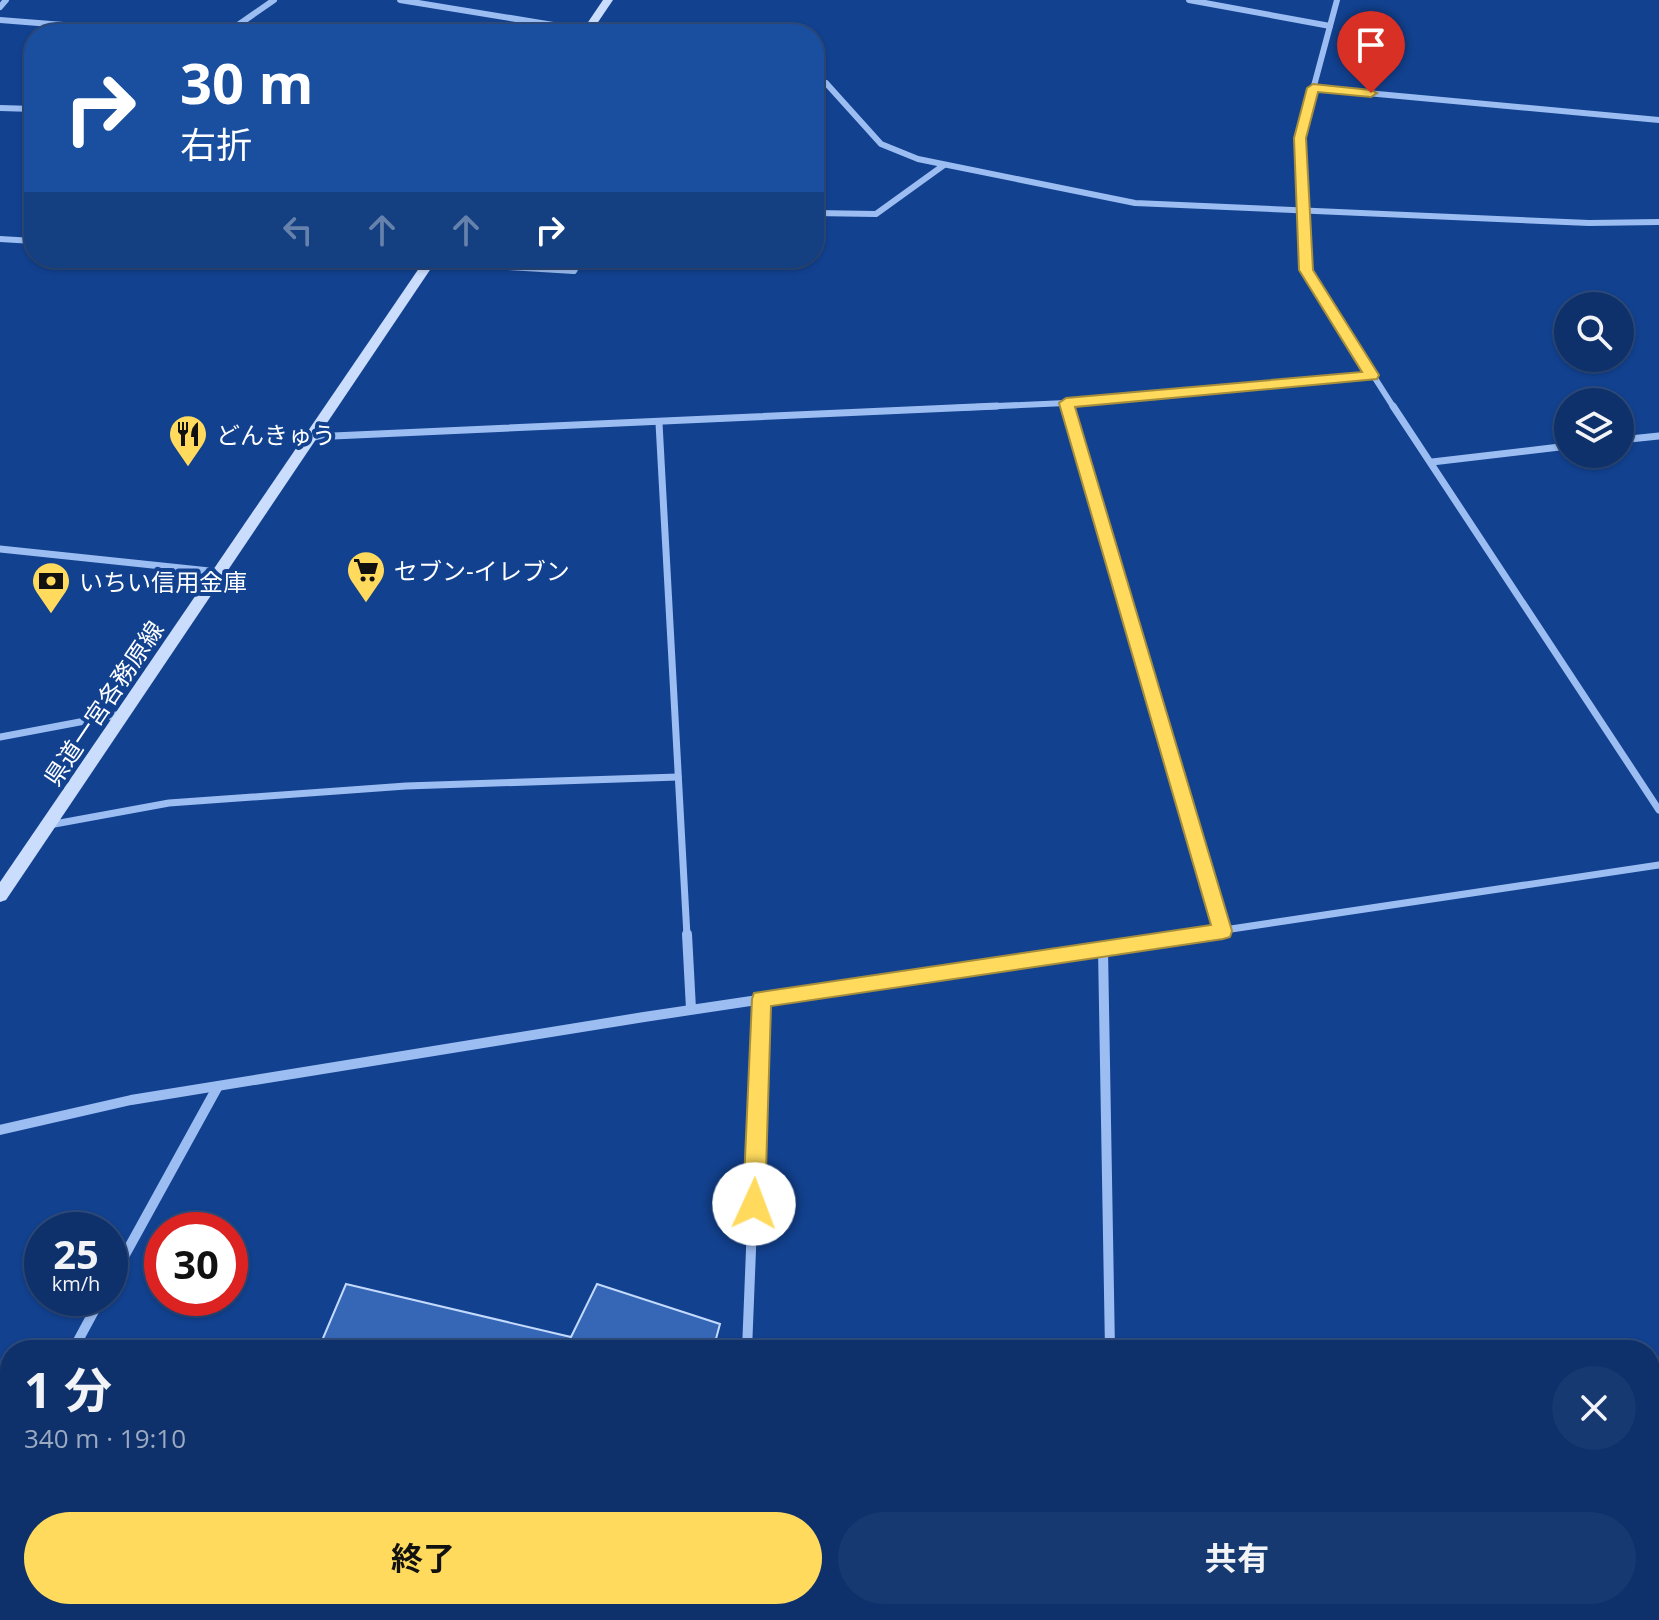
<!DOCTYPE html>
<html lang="ja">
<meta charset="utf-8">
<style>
body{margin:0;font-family:"Open Sans","Noto Sans JP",sans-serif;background:#173971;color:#f1f3f6;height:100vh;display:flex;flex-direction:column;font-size:30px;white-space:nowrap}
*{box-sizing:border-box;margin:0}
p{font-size:26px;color:#9ba9c1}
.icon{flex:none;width:44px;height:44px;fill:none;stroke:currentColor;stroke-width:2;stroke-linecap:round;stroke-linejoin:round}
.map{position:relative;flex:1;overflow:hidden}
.details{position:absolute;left:0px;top:1340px;width:1660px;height:280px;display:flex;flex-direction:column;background:#0e316b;border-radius:32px 32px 0 0;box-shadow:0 2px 6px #0004,0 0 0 2px #2e4c7e}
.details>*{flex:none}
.banner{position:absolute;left:24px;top:24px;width:800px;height:244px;border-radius:32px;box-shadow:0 2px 6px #0004,0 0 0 2px #2e4c7e;background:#1a4fa0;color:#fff;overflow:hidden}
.controls{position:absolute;left:1554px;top:292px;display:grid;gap:16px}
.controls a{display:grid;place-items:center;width:80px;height:80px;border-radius:50%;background:#0e316b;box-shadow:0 2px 6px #0004,0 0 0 2px #2e4c7e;font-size:40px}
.speed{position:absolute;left:24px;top:1212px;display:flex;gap:16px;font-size:40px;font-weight:700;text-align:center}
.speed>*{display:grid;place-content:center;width:104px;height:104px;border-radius:50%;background:#0e316b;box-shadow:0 2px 6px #0004,0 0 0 2px #2e4c7e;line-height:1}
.speed small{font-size:20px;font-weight:400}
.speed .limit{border:12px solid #d22;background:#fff;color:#111}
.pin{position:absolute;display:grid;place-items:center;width:68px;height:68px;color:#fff;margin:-82px -34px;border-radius:50% 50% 50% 0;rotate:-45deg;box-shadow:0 0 8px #0007}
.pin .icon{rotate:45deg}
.me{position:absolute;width:88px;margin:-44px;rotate:2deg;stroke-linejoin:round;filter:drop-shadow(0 0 6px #0008)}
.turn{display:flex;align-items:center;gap:28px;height:168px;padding:0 24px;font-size:36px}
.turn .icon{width:104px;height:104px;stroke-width:2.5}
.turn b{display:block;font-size:56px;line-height:68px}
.lanes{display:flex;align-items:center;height:76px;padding:0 24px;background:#0003;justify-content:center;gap:40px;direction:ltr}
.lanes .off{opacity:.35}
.round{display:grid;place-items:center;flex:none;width:84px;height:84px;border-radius:42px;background:#173971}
.summary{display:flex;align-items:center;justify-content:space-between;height:136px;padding:0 24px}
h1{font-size:48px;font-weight:700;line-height:60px}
.button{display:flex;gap:16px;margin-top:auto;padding:16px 24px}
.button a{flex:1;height:92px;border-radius:48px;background:#ffda5d;color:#111;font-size:32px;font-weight:700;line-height:92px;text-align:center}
.button a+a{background:#173971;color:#f1f3f6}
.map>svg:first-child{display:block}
</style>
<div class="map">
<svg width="1659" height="1620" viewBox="0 0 1659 1620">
<rect width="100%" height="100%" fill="#12418f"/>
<path fill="#3667b6" stroke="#c3dafd" stroke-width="2" d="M346 1284 571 1337 597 1284 720 1324 713 1350H318Z"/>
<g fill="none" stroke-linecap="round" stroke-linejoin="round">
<g stroke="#9cbdf2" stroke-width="6">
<path d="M400 0 608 34"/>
<path d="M1189 0 1330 26"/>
<path d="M1337 0 1300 138 1306 270 1394 408"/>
<path d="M0 7 6 0"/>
<path d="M0 20 178 34"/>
<path d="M225 34 274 0"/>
<path d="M814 80 826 83 881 144 918 159 1135 203 1589 223 1659 222"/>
<path d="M1313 88 1659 120"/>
<path d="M0 108 34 109"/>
<path d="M814 213 876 214 944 165"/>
<path d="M0 239 34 241"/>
<path d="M363 258 574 271 581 258"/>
<path d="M1066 403 1068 408"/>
<path d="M953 408 1066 403 1372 375"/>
</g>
<g stroke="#9cbdf2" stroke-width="7">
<path d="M1067 406 1223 931"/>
<path d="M1393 406 1659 810"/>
<path d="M659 423 687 936"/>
<path d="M311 437 997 406"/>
<path d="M1620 440 1659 436"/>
<path d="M1432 462 1568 446"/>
<path d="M0 549 219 572"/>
<path d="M0 737 122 714"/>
<path d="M49 825 169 803 406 786 678 777"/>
<path d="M1184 936 1659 865"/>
</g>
<g stroke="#9cbdf2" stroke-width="10">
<path d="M687 934 691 1009"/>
<path d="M1103 949 1110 1350"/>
<path d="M0 1130 131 1100 644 1017 1197 934"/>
<path d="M110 1282 218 1086"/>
<path d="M73 1350 101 1298"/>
<path d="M747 1350 761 999"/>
<path d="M1181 1350 1234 1346 1306 1350"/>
<path d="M1650 1373H1659"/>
<path d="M1650 1386 1659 1433"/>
<path d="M0 1482 10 1464"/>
<path d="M736 1610V1620"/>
<path d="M1118 1610V1620"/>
</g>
<g fill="#cbddfc" fill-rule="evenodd">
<path d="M603 0H613L590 34H580Z"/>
<path d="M426 258H438L6 900 0 902V882Z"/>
</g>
</g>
<path fill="#ffda5d" stroke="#a68e3c" stroke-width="2" d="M1313 84 1371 90 1377 93 1371 97 1318 92 1306 138 1313 270 1379 375 1377 379 1075 407 1232 931 1230 937 1223 939 771 1006 765 1204 761 1211 754 1214 746 1211 743 1204 752 999 754 993 1211 925 1059 403 1066 398 1362 372 1299 270 1294 138 1307 88Z"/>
<defs>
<g id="restaurant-pin" transform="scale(2)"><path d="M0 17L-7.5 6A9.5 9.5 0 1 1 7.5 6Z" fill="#ffda5d" stroke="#12418f"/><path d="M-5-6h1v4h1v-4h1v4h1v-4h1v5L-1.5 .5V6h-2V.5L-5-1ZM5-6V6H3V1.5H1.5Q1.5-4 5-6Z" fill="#111"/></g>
<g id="supermarket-pin" transform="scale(2)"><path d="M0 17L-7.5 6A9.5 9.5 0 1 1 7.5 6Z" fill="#ffda5d" stroke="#12418f"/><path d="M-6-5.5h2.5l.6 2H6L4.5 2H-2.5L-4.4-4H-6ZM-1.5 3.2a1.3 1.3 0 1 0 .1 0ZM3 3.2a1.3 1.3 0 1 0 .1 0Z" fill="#111"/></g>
<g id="bank-pin" transform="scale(2)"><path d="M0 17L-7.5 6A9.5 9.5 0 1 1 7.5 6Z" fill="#ffda5d" stroke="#12418f"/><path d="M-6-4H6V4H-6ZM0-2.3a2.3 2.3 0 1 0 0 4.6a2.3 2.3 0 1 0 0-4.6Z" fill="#111"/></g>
</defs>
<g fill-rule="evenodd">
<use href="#restaurant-pin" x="188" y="434"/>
<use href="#supermarket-pin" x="366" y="570"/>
<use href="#bank-pin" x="51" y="581"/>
</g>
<g text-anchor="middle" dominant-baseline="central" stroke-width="8" stroke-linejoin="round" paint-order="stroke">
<g font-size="24" fill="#fff" stroke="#12418f" text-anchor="start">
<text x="216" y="434">どんきゅう</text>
<text x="394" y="570">セブン-イレブン</text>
<text x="79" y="581">いちい信用金庫</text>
</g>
<g font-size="24" fill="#fff" stroke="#12418f">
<text transform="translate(103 703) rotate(-56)">県道一宮各務原線</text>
</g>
</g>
</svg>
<div class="controls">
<a><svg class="icon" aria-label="search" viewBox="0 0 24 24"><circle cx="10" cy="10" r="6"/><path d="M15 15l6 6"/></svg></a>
<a><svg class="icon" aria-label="layers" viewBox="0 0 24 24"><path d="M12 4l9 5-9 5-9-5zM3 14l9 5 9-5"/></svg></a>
</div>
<div class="speed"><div>25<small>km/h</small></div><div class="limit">30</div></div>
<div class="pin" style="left:1371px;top:93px;background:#d93025"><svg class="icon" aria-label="arrive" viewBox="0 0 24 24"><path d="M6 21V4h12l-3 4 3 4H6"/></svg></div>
<svg class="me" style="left:754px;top:1204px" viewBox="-20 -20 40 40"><circle r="19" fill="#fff"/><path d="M0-13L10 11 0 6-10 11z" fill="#ffda5d"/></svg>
<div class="banner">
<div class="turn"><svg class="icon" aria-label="right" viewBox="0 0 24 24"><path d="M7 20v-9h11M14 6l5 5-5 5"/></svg><div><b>30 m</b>右折</div></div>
<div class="lanes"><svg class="icon off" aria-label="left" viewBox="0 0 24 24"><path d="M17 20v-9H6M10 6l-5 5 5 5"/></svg><svg class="icon off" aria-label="ahead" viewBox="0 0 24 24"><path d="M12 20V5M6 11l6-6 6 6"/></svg><svg class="icon off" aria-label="ahead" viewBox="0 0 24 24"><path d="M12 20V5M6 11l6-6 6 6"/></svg><svg class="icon" aria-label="right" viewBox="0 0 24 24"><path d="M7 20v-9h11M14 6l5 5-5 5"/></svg></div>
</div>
<section class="details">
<div class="summary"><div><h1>1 分</h1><p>340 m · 19:10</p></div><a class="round"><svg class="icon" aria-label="close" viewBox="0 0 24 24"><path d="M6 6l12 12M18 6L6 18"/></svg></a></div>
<div class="button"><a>終了</a><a>共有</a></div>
</section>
</div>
